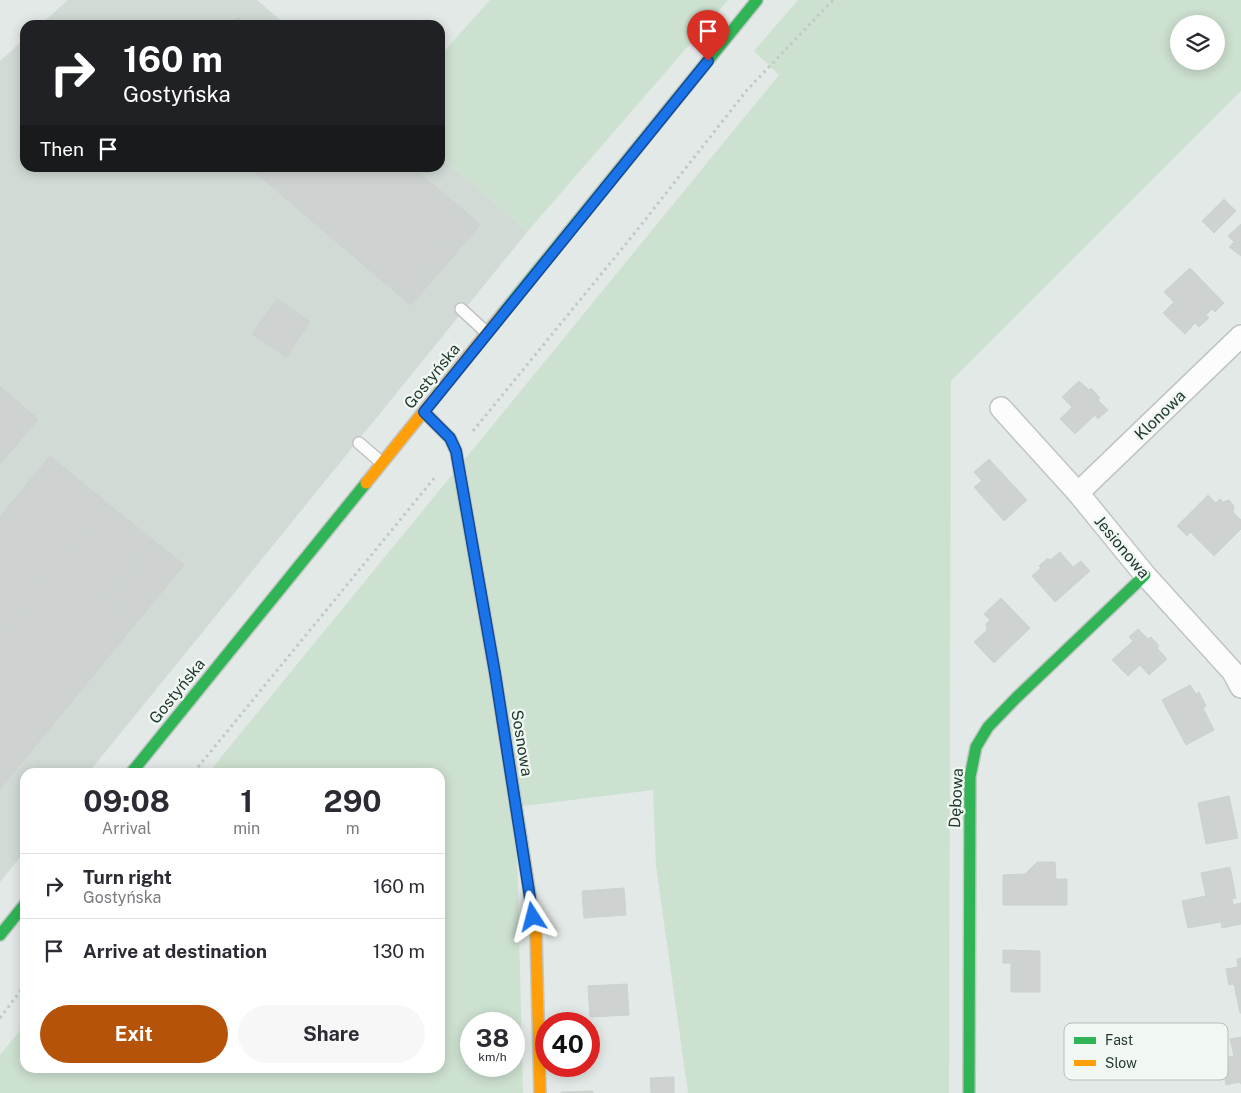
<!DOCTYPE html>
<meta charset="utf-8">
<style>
body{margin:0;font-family:"Public Sans",sans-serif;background:#f7f7f7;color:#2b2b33;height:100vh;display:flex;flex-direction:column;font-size:19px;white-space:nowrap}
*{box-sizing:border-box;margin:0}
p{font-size:16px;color:#7c7c81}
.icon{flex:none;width:28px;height:28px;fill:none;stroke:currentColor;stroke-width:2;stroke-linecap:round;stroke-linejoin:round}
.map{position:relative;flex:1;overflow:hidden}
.details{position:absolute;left:20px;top:768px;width:425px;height:305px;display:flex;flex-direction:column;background:#fff;border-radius:15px;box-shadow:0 2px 12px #0003}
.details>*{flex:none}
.hud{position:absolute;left:20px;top:20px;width:425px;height:152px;border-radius:15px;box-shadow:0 2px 12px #0003;background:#202124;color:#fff;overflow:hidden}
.fabs{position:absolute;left:1170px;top:15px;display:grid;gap:10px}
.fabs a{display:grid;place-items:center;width:55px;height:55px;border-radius:50%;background:#fff;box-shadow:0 2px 12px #0003;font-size:25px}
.speed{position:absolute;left:460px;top:1012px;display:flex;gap:10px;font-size:25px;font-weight:700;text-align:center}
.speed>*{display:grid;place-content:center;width:65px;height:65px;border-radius:50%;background:#fff;box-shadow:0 2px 12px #0003;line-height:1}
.speed small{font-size:12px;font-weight:400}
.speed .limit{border:8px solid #d22;background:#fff;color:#111}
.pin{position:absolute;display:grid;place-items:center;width:42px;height:42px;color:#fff;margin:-51px -21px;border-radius:50% 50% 50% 0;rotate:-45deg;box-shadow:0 0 5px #0007}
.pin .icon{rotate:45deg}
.me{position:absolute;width:55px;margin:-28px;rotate:351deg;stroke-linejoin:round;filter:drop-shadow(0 0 4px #0008)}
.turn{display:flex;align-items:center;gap:18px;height:105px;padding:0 20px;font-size:22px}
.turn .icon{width:65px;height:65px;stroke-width:2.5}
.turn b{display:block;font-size:35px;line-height:42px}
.then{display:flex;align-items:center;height:48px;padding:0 20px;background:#0003;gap:10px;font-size:19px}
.eta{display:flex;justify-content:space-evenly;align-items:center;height:85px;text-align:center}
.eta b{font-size:30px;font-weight:700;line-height:35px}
.primary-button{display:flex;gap:10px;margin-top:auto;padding:10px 20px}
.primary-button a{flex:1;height:58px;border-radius:30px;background:#b45309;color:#fff;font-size:20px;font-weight:700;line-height:58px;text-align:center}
.primary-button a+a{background:#f7f7f7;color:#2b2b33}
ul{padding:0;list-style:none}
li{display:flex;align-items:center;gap:15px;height:65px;padding:0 20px;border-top:1px solid #e1e1e2}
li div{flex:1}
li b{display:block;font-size:19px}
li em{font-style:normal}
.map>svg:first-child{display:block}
</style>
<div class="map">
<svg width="1241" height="1093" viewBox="0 0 1241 1093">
<rect width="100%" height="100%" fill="#e3e9e6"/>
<g fill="#d1dad5">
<path d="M68 0H257L286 25H40Z"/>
<path d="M25 38V168H440V156L528 231 89 772H25V851L0 882V61Z"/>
</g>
<g fill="#cde1d0" fill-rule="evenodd">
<path d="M490 0H728L528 231 440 156V56Z"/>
<path d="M798 0H1241V91L951 381 949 1093H688L656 866 653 790 516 807 523 1093H0V1055L25 1024V1068H440V772H209L779 75 754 51ZM1179 24H1216V61H1179ZM471 1024H514V1066H471Z"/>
</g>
<g fill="#ced2d0" stroke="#ccd2ce">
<path d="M238 17 247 25H231Z"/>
<path d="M250 168H413L469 215 400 296Z"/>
<path d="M1224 199 1236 211 1214 233 1202 221Z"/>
<path d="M469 215 480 225 411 305 400 296Z"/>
<path d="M1241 224V256L1229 247 1234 242 1228 236Z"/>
<path d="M1190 268 1224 303 1215 312 1212 309 1206 315 1209 318 1199 327 1195 323 1185 334 1163 313 1174 302 1164 292Z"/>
<path d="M277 299 310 322 286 357 252 334Z"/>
<path d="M1079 381 1089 390 1091 388 1100 398 1098 400 1108 410 1098 419 1095 415 1075 434 1060 419 1072 407 1062 397Z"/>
<path d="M0 387 5 391 0 397Z"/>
<path d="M5 391 38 419 5 458 0 454V397Z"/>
<path d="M0 454 5 458 0 464Z"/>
<path d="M50 456 107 503 0 634V517Z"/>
<path d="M989 459 1027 500 1004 521 974 487 982 481 974 472Z"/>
<path d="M1208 495 1216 503 1220 499 1223 502 1229 500 1234 506 1233 512 1241 520V529L1214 556 1190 532 1187 536 1177 526Z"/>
<path d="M107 503 154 541 107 600 136 623 0 789V634Z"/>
<path d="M154 541 184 565 136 623 107 600Z"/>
<path d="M1060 552 1073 567 1081 561 1090 571 1055 602 1032 576 1041 568 1039 566 1048 558 1050 560Z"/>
<path d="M1001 598 1030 628 994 663 974 642 987 630 986 624 990 620 984 614Z"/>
<path d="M1138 629 1148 639 1151 637 1159 646 1157 648 1167 659 1149 675 1140 665 1128 676 1112 660 1133 641 1129 637Z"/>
<path d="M1190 685 1196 694 1199 692 1206 706 1203 708 1214 730 1186 745 1162 700Z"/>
<path d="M1229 796 1238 838 1206 844 1198 803Z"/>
<path d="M1037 862H1055L1056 879H1067V905H1003V875L1025 874Z"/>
<path d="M1230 867 1236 898 1232 899 1233 905 1241 903V924L1222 928 1221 922 1188 928 1182 901 1206 896 1201 873Z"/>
<path d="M624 888 626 915 584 918 582 891Z"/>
<path d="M1003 950 1040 951V992H1011V963H1003Z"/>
<path d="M1241 958V1013H1240L1234 984 1229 985 1226 969 1238 967 1237 959Z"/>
<path d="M627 984 629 1015 590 1017 588 986Z"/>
<path d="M1241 1037V1084L1239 1082 1226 1085 1221 1059 1234 1056 1230 1039Z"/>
<path d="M674 1077V1093H651L650 1078Z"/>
<path d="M593 1091V1093H561V1092Z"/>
</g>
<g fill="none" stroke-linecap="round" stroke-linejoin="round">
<g stroke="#c0c5c3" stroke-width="14">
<g id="lane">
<path d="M461 309 487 333"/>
<path d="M359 443 382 463"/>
</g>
</g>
<g stroke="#c0c5c3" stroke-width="24">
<g id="street">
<path d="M1001 408 1078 493 1145 575 1233 672 1241 687"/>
<path d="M1078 493 1241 336"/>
</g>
</g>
<g stroke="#bfc6c3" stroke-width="14">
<g id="fast">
<path d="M503 313 757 0"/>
<path d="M424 412 450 438 456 451 495 673 525 863"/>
<path d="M132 772 366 483"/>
<path d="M0 935 25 904"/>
<path d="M969 1093 970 777 976 747 988 727 1016 698 1145 575"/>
</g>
</g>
<g stroke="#bfc6c3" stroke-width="14">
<g id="slow">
<path d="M366 483 503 313"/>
<path d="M525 863 536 936 540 1093"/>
</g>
</g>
<g stroke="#c0c9c4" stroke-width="3" stroke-dasharray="2.5 4" stroke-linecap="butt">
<path d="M473 431 634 234 747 90 833 0"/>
<path d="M194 772 436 476"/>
<path d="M0 1018 25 985"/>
</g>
<use href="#lane" stroke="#fbfcfb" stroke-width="11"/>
<use href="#street" stroke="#fbfcfb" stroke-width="21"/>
<use href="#fast" stroke="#30b455" stroke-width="11"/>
<use href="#slow" stroke="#ff9f0a" stroke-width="11"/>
</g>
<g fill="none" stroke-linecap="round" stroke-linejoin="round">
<g stroke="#114b97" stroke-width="12">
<path id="route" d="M533 917 495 673 456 451 450 438 424 412 708 61"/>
</g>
<use href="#route" stroke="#1a73e8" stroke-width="9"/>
</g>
<g text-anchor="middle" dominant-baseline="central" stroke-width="4.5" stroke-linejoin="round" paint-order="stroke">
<g font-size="16" fill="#223a30" stroke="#f1f8f3">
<text transform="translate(432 376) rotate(-51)">Gostyńska</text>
<text transform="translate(1160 415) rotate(-44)">Klonowa</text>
<text transform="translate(1122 547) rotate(50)">Jesionowa</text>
<text transform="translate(177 691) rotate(-51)">Gostyńska</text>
<text transform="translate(522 743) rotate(81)">Sosnowa</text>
<text transform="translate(956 798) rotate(-87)">Dębowa</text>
</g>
</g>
<rect x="1064" y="1023" width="164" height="57" rx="8" fill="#f1f8f3" stroke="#b3bfb8" stroke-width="1"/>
<rect x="1074" y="1037" width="22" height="7" fill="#30b455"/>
<rect x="1074" y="1060" width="22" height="6" fill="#ff9f0a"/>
<g font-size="14" fill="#223a30">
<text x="1105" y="1045">Fast</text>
<text x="1105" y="1068">Slow</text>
</g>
</svg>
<div class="fabs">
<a><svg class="icon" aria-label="layers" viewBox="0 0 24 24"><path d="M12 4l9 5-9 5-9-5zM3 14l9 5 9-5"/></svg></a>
</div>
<div class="speed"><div>38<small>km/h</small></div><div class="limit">40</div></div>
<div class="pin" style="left:708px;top:61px;background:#d93025"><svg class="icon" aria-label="arrive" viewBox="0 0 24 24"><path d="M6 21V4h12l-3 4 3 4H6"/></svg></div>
<svg class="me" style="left:533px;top:917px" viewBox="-20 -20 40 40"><path d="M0-17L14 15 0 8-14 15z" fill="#1a73e8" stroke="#fff" stroke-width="4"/></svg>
<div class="hud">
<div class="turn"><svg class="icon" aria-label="right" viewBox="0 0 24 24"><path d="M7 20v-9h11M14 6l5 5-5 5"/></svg><div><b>160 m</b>Gostyńska</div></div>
<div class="then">Then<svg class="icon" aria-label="arrive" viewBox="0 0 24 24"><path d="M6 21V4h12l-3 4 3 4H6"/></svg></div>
</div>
<section class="details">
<div class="eta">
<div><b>09:08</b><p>Arrival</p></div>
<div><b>1</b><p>min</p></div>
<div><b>290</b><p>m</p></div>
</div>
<ul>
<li><svg class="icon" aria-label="right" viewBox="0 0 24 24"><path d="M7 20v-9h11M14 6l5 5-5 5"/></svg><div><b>Turn right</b><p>Gostyńska</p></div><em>160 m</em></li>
<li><svg class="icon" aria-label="arrive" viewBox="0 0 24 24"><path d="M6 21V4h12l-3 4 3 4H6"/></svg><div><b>Arrive at destination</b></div><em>130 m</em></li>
</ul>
<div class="primary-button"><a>Exit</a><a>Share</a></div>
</section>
</div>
